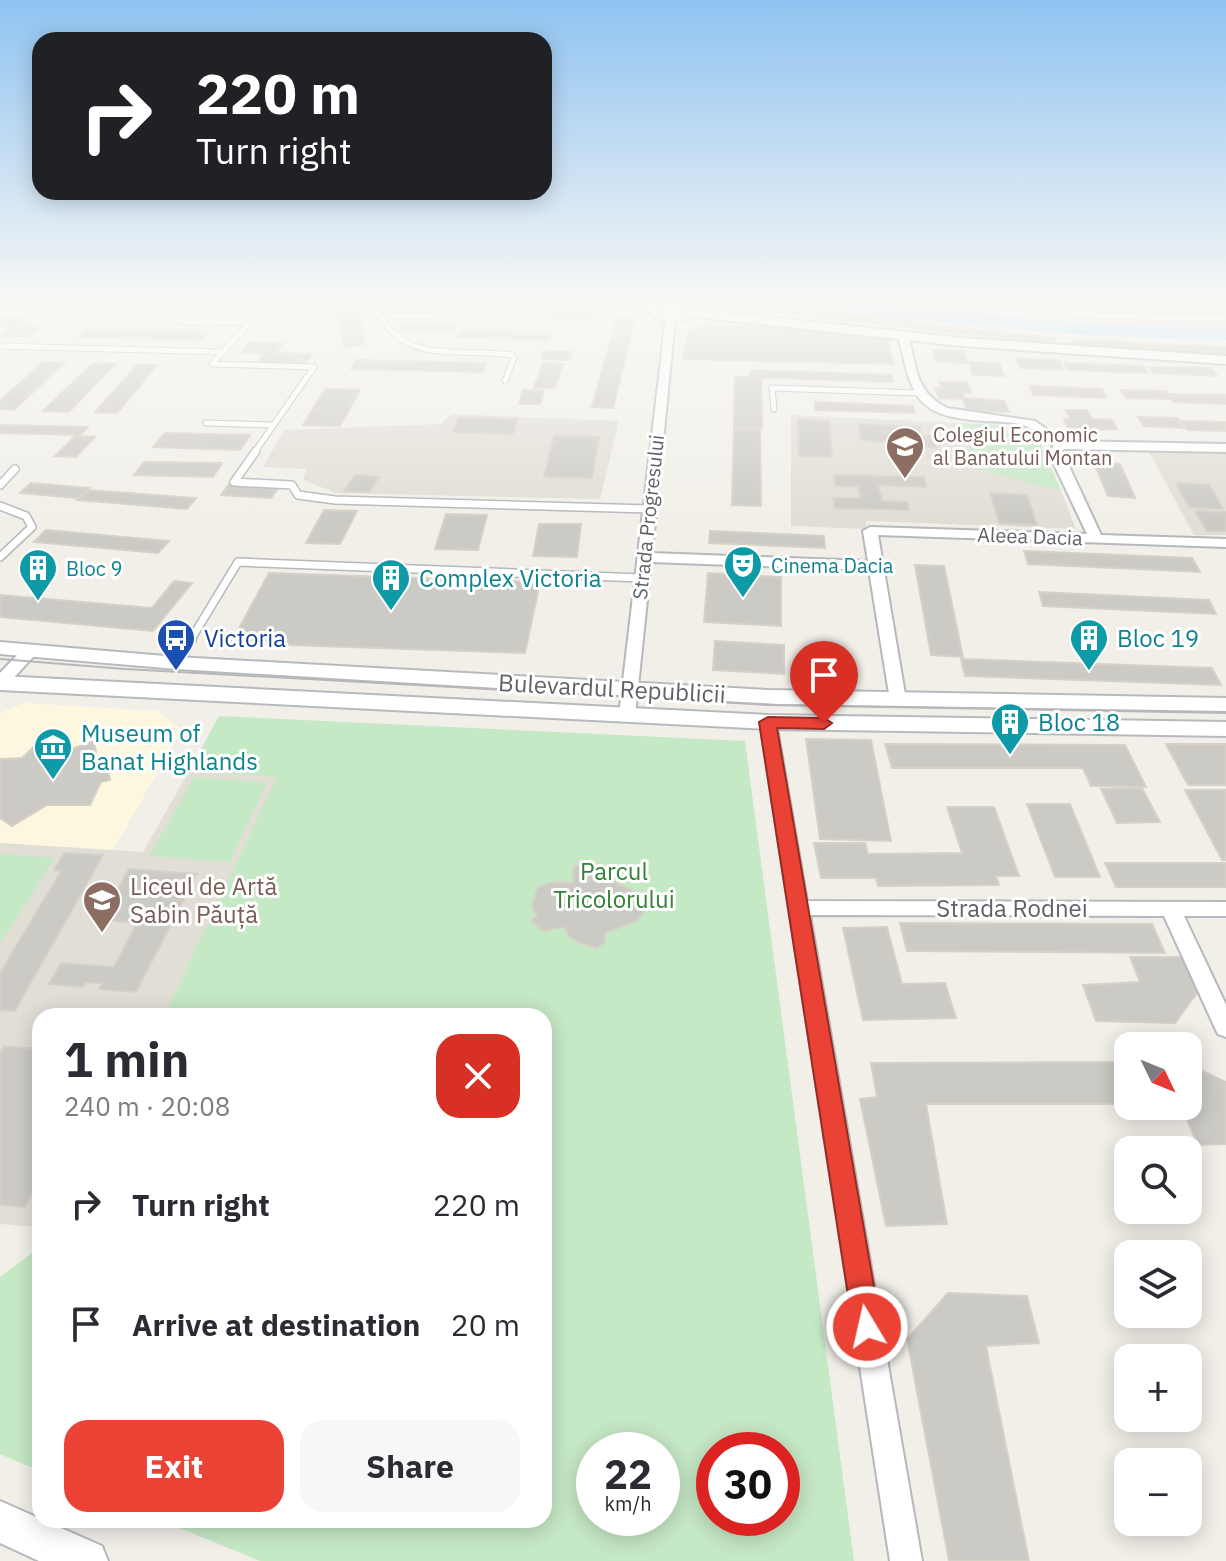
<!DOCTYPE html>
<meta charset="utf-8">
<style>
body{margin:0;font-family:"IBM Plex Sans",sans-serif;background:#f7f7f7;color:#2b2b33;height:100vh;display:flex;flex-direction:column;font-size:30px;white-space:nowrap}
*{box-sizing:border-box;margin:0}
p{font-size:26px;color:#7c7c81}
.icon{flex:none;width:44px;height:44px;fill:none;stroke:currentColor;stroke-width:2;stroke-linecap:round;stroke-linejoin:round}
.map{position:relative;flex:1;overflow:hidden}
.panel{position:absolute;left:32px;top:1008px;width:520px;height:520px;display:flex;flex-direction:column;background:#fff;border-radius:24px;box-shadow:0 4px 20px #0003}
.panel>*{flex:none}
.hud{position:absolute;left:32px;top:32px;width:520px;height:168px;border-radius:24px;box-shadow:0 4px 20px #0003;background:#202124;color:#fff;overflow:hidden}
.needle{width:52px;rotate:133deg}
.tools{position:absolute;left:1114px;top:1032px;display:grid;gap:16px}
.tools a{display:grid;place-items:center;width:88px;height:88px;border-radius:16px;background:#fff;box-shadow:0 4px 20px #0003;font-size:40px}
.speed{position:absolute;left:576px;top:1432px;display:flex;gap:16px;font-size:40px;font-weight:700;text-align:center}
.speed>*{display:grid;place-content:center;width:104px;height:104px;border-radius:50%;background:#fff;box-shadow:0 4px 20px #0003;line-height:1}
.speed small{font-size:20px;font-weight:400}
.speed .limit{border:12px solid #d22;background:#fff;color:#111}
.pin{position:absolute;display:grid;place-items:center;width:68px;height:68px;color:#fff;margin:-82px -34px;border-radius:50% 50% 50% 0;rotate:-45deg;box-shadow:0 0 8px #0007}
.pin .icon{rotate:45deg}
.me{position:absolute;width:88px;margin:-44px;rotate:351deg;stroke-linejoin:round;filter:drop-shadow(0 0 6px #0008)}
.turn{display:flex;align-items:center;gap:28px;height:168px;padding:0 32px;font-size:36px}
.turn .icon{width:104px;height:104px;stroke-width:2.5}
.turn b{display:block;font-size:56px;line-height:68px}
.round{display:grid;place-items:center;flex:none;width:84px;height:84px;border-radius:24px;background:#f7f7f7}
.summary{display:flex;align-items:center;justify-content:space-between;height:136px;padding:0 32px}
h1{font-size:48px;font-weight:700;line-height:60px}
.cta{display:flex;gap:16px;margin-top:auto;padding:16px 32px}
.cta a{flex:1;height:92px;border-radius:24px;background:#ea4335;color:#fff;font-size:32px;font-weight:700;line-height:92px;text-align:center}
.cta a+a{background:#f7f7f7;color:#2b2b33}
ul{padding:0;list-style:none}
li{display:flex;align-items:center;gap:24px;height:120px;padding:0 32px}
li div{flex:1}
li b{display:block;font-size:30px}
li em{font-style:normal}
.map>svg:first-child{display:block}
</style>
<div class="map">
<svg width="1226" height="1561" viewBox="0 0 1226 1561">
<rect width="100%" height="100%" fill="#f1efe8"/>
<path fill="#fef7e0" d="M25 703 159 711 182 730 113 850 0 843V713Z"/>
<path fill="#e0deda" d="M939 303H1226V329L1116 324Z"/>
<g fill="#e1ded6">
<path d="M451 414 619 421 600 499 336 493 303 480 306 469 263 467 284 430 441 424Z"/>
<path d="M791 415 958 423 978 468 1061 491 1076 529 866 521V529L791 526Z"/>
<path d="M1148 450 1226 453V535H1194Z"/>
<path d="M189 771 278 777 164 1016H40V1227L0 1224V843L143 852Z"/>
</g>
<g fill="#c5e8c5" fill-rule="evenodd">
<path d="M958 423 1005 425 1008 433 1024 434 1021 425 1036 433 1061 491 977 469Z"/>
<path d="M219 716 745 741 854 1561H260L160 1520H544V1016H164L277 777 189 771ZM594 1450H662V1518H594ZM714 1450H782V1518H714Z"/>
<path d="M194 777 267 783 230 862 149 856Z"/>
<path d="M0 854 55 858 0 943Z"/>
<path d="M40 1247V1471L0 1454V1277Z"/>
</g>
<g fill="none" stroke-linecap="round" stroke-linejoin="round">
<path fill="#aadaff" fill-rule="evenodd" d="M815 303H869L1075 322 1226 328V340C1092 338 958 326 825 309Z"/>
</g>
<g fill="#cccac5" stroke="#d6d1c6" stroke-width="2">
<path d="M91 303H112L110 316 87 317Z"/>
<path d="M196 303 280 305 275 311 191 308Z"/>
<path d="M336 303H356L365 345 344 347Z"/>
<path d="M382 303H438L433 313 401 312 406 303Z"/>
<path d="M1038 303 1118 309V315L1037 306Z"/>
<path d="M786 306 824 311 821 317 783 313Z"/>
<path d="M448 307 594 311 593 318 445 314Z"/>
<path d="M824 312 861 316 859 322 821 318Z"/>
<path d="M861 316 900 320 897 326 859 322Z"/>
<path d="M0 317 28 318 17 326 41 327 28 337 0 336 12 327 0 326Z"/>
<path d="M617 318 635 319 613 408 592 407Z"/>
<path d="M900 320 939 325 937 331 897 326Z"/>
<path d="M404 325 455 326 453 331 401 330Z"/>
<path d="M708 325 816 329 888 340 893 364 683 359 689 330Z"/>
<path d="M938 325 977 330 975 335 936 331Z"/>
<path d="M86 329 209 332 202 340 78 337Z"/>
<path d="M977 330 1015 334 1014 340 975 335Z"/>
<path d="M461 331 551 333 549 340 458 337Z"/>
<path d="M1015 334 1055 338 1054 344 1014 340Z"/>
<path d="M1072 339 1112 341 1115 348 1074 346Z"/>
<path d="M1112 341 1153 344 1156 350 1115 348Z"/>
<path d="M249 342 283 343 276 353 312 354 304 365 257 363 264 353H241Z"/>
<path d="M1153 344 1194 346 1198 352 1156 350Z"/>
<path d="M1194 345 1226 347V353L1197 352Z"/>
<path d="M933 350 964 351 967 363 936 362Z"/>
<path d="M544 351 572 352 570 360 542 359Z"/>
<path d="M1016 358 1059 360 1064 370 1020 368Z"/>
<path d="M356 360 486 363 483 372 351 369Z"/>
<path d="M43 362H65L14 410 0 409V401Z"/>
<path d="M969 362 999 363 1004 376 973 375Z"/>
<path d="M543 363 563 364 555 388H534Z"/>
<path d="M1064 363 1144 366 1148 373 1068 370Z"/>
<path d="M92 364H115L69 412 43 411Z"/>
<path d="M137 365H157L117 413 95 412Z"/>
<path d="M1149 367 1211 368 1217 376 1153 373Z"/>
<path d="M751 370 892 375 893 382 750 377Z"/>
<path d="M735 377 761 378 762 428H734Z"/>
<path d="M939 382H967L972 393H963L965 398 1004 401 1009 412 979 411 966 408 963 399 939 398 935 388H942Z"/>
<path d="M1030 386 1102 389 1106 398 1033 395Z"/>
<path d="M325 389 360 390 340 426 303 425Z"/>
<path d="M523 390 544 391 540 404H519Z"/>
<path d="M1121 390 1166 391 1171 399 1126 398Z"/>
<path d="M1168 394 1226 395V404L1173 402Z"/>
<path d="M815 402 913 406 915 413 815 410Z"/>
<path d="M1066 410H1087L1092 419 1112 420 1117 429 1070 431 1064 419H1071Z"/>
<path d="M1138 417 1178 418 1184 428 1144 426Z"/>
<path d="M458 418 517 419 513 434 453 432Z"/>
<path d="M798 419 829 421 832 457 799 456Z"/>
<path d="M1182 421 1226 422V431L1188 430Z"/>
<path d="M859 424 920 427 921 436H935L937 448 861 440Z"/>
<path d="M0 425 88 427 81 435 0 433Z"/>
<path d="M734 429 760 430 761 506 732 505Z"/>
<path d="M165 433 250 435 240 450 153 447Z"/>
<path d="M75 436 95 437 76 457 55 456Z"/>
<path d="M554 436 599 437 592 478 544 477Z"/>
<path d="M144 462 222 463 213 477 134 475Z"/>
<path d="M1094 463 1120 464 1135 498 1108 496Z"/>
<path d="M355 475 379 477 369 492 344 491Z"/>
<path d="M834 475 924 477 926 487 878 485 882 501 907 502 909 510 835 508 833 498H861L858 486H836Z"/>
<path d="M31 483 89 488 78 498 20 493Z"/>
<path d="M1176 483 1209 485 1223 509 1189 507Z"/>
<path d="M229 484 279 487 271 498 221 495Z"/>
<path d="M88 490 196 498 187 509 77 500Z"/>
<path d="M990 493 1027 495 1037 525 999 523Z"/>
<path d="M324 510 357 511 340 544 306 543Z"/>
<path d="M1195 511 1226 512V531H1207Z"/>
<path d="M446 514 487 515 478 550 435 549Z"/>
<path d="M539 524H581L577 557 533 556Z"/>
<path d="M46 530 169 541 158 553 34 542Z"/>
<path d="M710 531 824 536 825 548 709 543Z"/>
<path d="M1024 551 1192 558 1200 572 1028 564Z"/>
<path d="M915 565 944 566 963 657 931 655Z"/>
<path d="M269 573 540 582 525 653 231 643Z"/>
<path d="M708 573 781 577V626L704 622Z"/>
<path d="M174 581 192 583 153 631 0 617V595L152 608Z"/>
<path d="M1039 592 1209 600 1216 614 1043 606Z"/>
<path d="M715 641 784 645V674L713 670Z"/>
<path d="M961 659 1212 668 1221 685 965 676Z"/>
<path d="M47 734 72 749 94 741 97 758 105 756 110 780 101 782 90 805H47L12 826 0 818V759L22 758Z"/>
<path d="M806 739 871 740 891 841 820 839Z"/>
<path d="M885 744 1125 745 1146 787 1091 786 1083 768H892Z"/>
<path d="M1166 744H1226V785H1188Z"/>
<path d="M1142 788 1160 822 1117 823 1101 789Z"/>
<path d="M1185 790H1226V860H1222Z"/>
<path d="M1027 804H1070L1100 877H1055Z"/>
<path d="M947 807H994L1019 876H996L999 885 878 886 876 878H821L814 843H865L868 854 962 853Z"/>
<path d="M64 853 103 855 15 1011 0 1010V973L61 871 54 870Z"/>
<path d="M1105 863H1226V887H1116Z"/>
<path d="M574 866 612 867 611 881 632 890 643 905 644 912 637 921 605 933 604 943 597 948 580 943 569 936 564 927 543 931 531 920 537 916 532 907 538 887 552 882 573 883Z"/>
<path d="M129 869 197 874 136 992 99 989 102 983 86 982 83 987 49 984 61 963 114 967 137 923 100 920Z"/>
<path d="M900 923 1152 924 1165 953 907 951Z"/>
<path d="M887 927 902 984 945 983 956 1018 863 1020 843 928Z"/>
<path d="M1130 957H1183L1200 989 1175 1023 1096 1021 1083 985 1140 982Z"/>
<path d="M4 1046 40 1049V1178L25 1207 0 1205V1053Z"/>
<path d="M1128 1062V1104H926L947 1224 886 1226 860 1099 877 1097 871 1063Z"/>
<path d="M1188 1064 1226 1082V1144L1198 1145 1181 1106H1188Z"/>
<path d="M948 1293 1027 1296 1039 1343 986 1346 1029 1561H949L907 1339Z"/>
</g>
<g fill="none" stroke-linecap="round" stroke-linejoin="round">
<g stroke="#b5b8bc" stroke-width="7">
<g id="lane-far2">
<path d="M132 303C166 328 209 322 249 323L212 364 314 367"/>
<path d="M373 303C400 367 455 347 512 355L514 358 505 381"/>
<path d="M969 303 1102 316 1226 319"/>
<path d="M379 317 435 316 445 303"/>
<path d="M766 319 776 303"/>
<path d="M0 346 222 352"/>
<path d="M774 409 772 388 918 393"/>
<path d="M206 423 273 425"/>
<path d="M254 453 314 367"/>
</g>
</g>
<g stroke="#b5b8bc" stroke-width="10">
<g id="lane-far1">
<path d="M256 451 234 482 292 485 298 495 335 500 649 509"/>
<path d="M0 485 15 469"/>
<path d="M0 506 26 516 32 527 0 557"/>
<path d="M190 641 238 562 641 578"/>
</g>
</g>
<g stroke="#b5b8bc" stroke-width="13">
<path id="lane" d="M177 663 191 639"/>
</g>
<g stroke="#b5b8bc" stroke-width="4">
<g id="street">
<path d="M666 317 675 319 652 553 868 561 863 531 870 527 1087 534 1051 458 1050 451 1054 446C1045 441 1038 431 1028 427 1015 421 998 422 984 421 913 416 913 397 898 335L903 332 908 335C917 367 914 391 947 408L1035 421 1063 441 1226 444V452L1064 449 1062 451 1101 535 1226 539V547L878 535 906 700 898 705 890 700 869 570 651 562 635 715 627 720 621 719 619 715Z"/>
<path d="M29 647 35 649 37 652 35 655 6 686 0 688V673L23 649Z"/>
<path d="M768 717 776 722 807 901 1226 902V916H1184L1226 1005V1037L1218 1034 1215 1028 1164 916 810 915 922 1561H890L760 722Z"/>
</g>
</g>
<g stroke="#b6babf" stroke-width="4">
<g id="secondary">
<path d="M608 303 663 306 671 303 691 309 962 338 1226 356V364L962 346 694 317 670 323 651 316 650 312 614 307Z"/>
<path d="M0 642 177 657 768 690 1226 698V712L768 704 177 669 0 654Z"/>
<path d="M0 676 768 715 1226 722V736L768 729 0 690Z"/>
<path d="M0 1501 102 1546 108 1561H39L0 1543Z"/>
</g>
</g>
<use href="#lane-far2" stroke="#fff" stroke-width="5"/>
<use href="#lane-far1" stroke="#fff" stroke-width="7"/>
<use href="#lane" stroke="#fff" stroke-width="9"/>
<use href="#street" fill="#fff" fill-rule="evenodd"/>
<use href="#secondary" fill="#fff" fill-rule="evenodd"/>
<path stroke="#b6b7b8" stroke-width="2" d="M0 659 125 669 778 705 1226 712"/>
</g>
<linearGradient id="sky" x2="0" y2="1"><stop stop-color="#8fc3f1"/><stop offset="0.58" stop-color="#f9f8f5"/><stop offset="1" stop-color="#f9f8f5" stop-opacity="0"/></linearGradient>
<rect width="1226" height="521" fill="url(#sky)"/>
<path fill="#ea4335" stroke="#982c22" stroke-width="2" d="M768 717 824 718 832 723 824 729 777 728 881 1327 877 1337 867 1341 857 1337 853 1327 759 722Z"/>
<defs>
<g id="school-pin" transform="scale(2)"><path d="M0 17L-7.5 6A9.5 9.5 0 1 1 7.5 6Z" fill="#8d6e63" stroke="#fff"/><path d="M0-5L7-2L0 1L-7-2ZM-4 1L0 2.5L4 1V4Q0 6-4 4Z" fill="#fff"/></g>
<g id="theatre-pin" transform="scale(2)"><path d="M0 17L-7.5 6A9.5 9.5 0 1 1 7.5 6Z" fill="#0f9aa8" stroke="#fff"/><path d="M-5-5.5Q0-4 5-5.5V0Q5 5 0 6Q-5 5-5 0ZM-3.3-2.5H-1v1.5H-3.3ZM1-2.5H3.3v1.5H1ZM-2.8 1Q0 5.5 2.8 1Z" fill="#fff"/></g>
<g id="building-pin" transform="scale(2)"><path d="M0 17L-7.5 6A9.5 9.5 0 1 1 7.5 6Z" fill="#0f9aa8" stroke="#fff"/><path d="M-4-6H4V6H1V3H-1V6H-4ZM-2.5-4.3h1.7v1.8h-1.7ZM.8-4.3h1.7v1.8H.8ZM-2.5-1h1.7V.8h-1.7ZM.8-1h1.7V.8H.8Z" fill="#fff"/></g>
<g id="bus-pin" transform="scale(2)"><path d="M0 17L-7.5 6A9.5 9.5 0 1 1 7.5 6Z" fill="#1a4fb4" stroke="#fff"/><path d="M-5-6H5V4H4V6H2V4H-2V6H-4V4H-5ZM-3.5-4V0h7V-4ZM-3.5 1.2v1.5H-2V1.2ZM2 1.2v1.5H3.5V1.2Z" fill="#fff"/></g>
<g id="museum-pin" transform="scale(2)"><path d="M0 17L-7.5 6A9.5 9.5 0 1 1 7.5 6Z" fill="#0f9aa8" stroke="#fff"/><path d="M0-6L6-3V-2H-6V-3ZM-5-1h2V3h-2ZM-1-1h2V3h-2ZM3-1h2V3H3ZM-6 4H6V6H-6Z" fill="#fff"/></g>
<g id="university-pin" transform="scale(2)"><path d="M0 17L-7.5 6A9.5 9.5 0 1 1 7.5 6Z" fill="#8d6e63" stroke="#fff"/><path d="M0-5L7-2L0 1L-7-2ZM-4 1L0 2.5L4 1V4Q0 6-4 4Z" fill="#fff"/></g>
</defs>
<g fill-rule="evenodd">
<use href="#school-pin" x="905" y="446"/>
<use href="#theatre-pin" x="743" y="565"/>
<use href="#building-pin" x="38" y="568"/>
<use href="#building-pin" x="391" y="578"/>
<use href="#bus-pin" x="176" y="638"/>
<use href="#building-pin" x="1089" y="638"/>
<use href="#building-pin" x="1010" y="722"/>
<use href="#museum-pin" x="53" y="747"/>
<use href="#university-pin" x="102" y="900"/>
</g>
<g text-anchor="middle" dominant-baseline="central" stroke-width="6" stroke-linejoin="round" paint-order="stroke">
<g font-size="20" fill="#785e54" stroke="#fff" text-anchor="start">
<text x="933" y="434">Colegiul Economic<tspan x="933" dy="23">al Banatului Montan</tspan></text>
</g>
<g font-size="20" fill="#5f6368" stroke="#fff">
<text transform="translate(648 517) rotate(-84)">Strada Progresului</text>
<text transform="translate(1030 536) rotate(2)">Aleea Dacia</text>
</g>
<g font-size="20" fill="#0d838f" stroke="#fff" text-anchor="start">
<text x="771" y="565">Cinema Dacia</text>
<text x="66" y="568">Bloc 9</text>
</g>
<g font-size="24" fill="#0d838f" stroke="#fff" text-anchor="start">
<text x="419" y="578">Complex Victoria</text>
<text x="1117" y="638">Bloc 19</text>
<text x="1038" y="722">Bloc 18</text>
<text x="81" y="733">Museum of<tspan x="81" dy="28">Banat Highlands</tspan></text>
</g>
<g font-size="24" fill="#164399" stroke="#fff" text-anchor="start">
<text x="204" y="638">Victoria</text>
</g>
<g font-size="24" fill="#5f6368" stroke="#fff">
<text transform="translate(612 688) rotate(3)">Bulevardul Republicii</text>
<text x="1012" y="908">Strada Rodnei</text>
</g>
<g font-size="24" fill="#348238" stroke="#fff">
<text x="614" y="871">Parcul<tspan x="614" dy="28">Tricolorului</tspan></text>
</g>
<g font-size="24" fill="#785e54" stroke="#fff" text-anchor="start">
<text x="130" y="886">Liceul de Artă<tspan x="130" dy="28">Sabin Păuță</tspan></text>
</g>
</g>
</svg>
<div class="tools">
<a><svg class="needle" viewBox="-14 -14 28 28"><path d="M0-13l5 13h-10z" fill="#e53935"/><path d="M0 13l5-13h-10z" fill="#7c7c81"/></svg></a>
<a><svg class="icon" aria-label="search" viewBox="0 0 24 24"><circle cx="10" cy="10" r="6"/><path d="M15 15l6 6"/></svg></a>
<a><svg class="icon" aria-label="layers" viewBox="0 0 24 24"><path d="M12 4l9 5-9 5-9-5zM3 14l9 5 9-5"/></svg></a>
<a>+</a>
<a>−</a>
</div>
<div class="speed"><div>22<small>km/h</small></div><div class="limit">30</div></div>
<div class="pin" style="left:824px;top:723px;background:#d93025"><svg class="icon" aria-label="arrive" viewBox="0 0 24 24"><path d="M6 21V4h12l-3 4 3 4H6"/></svg></div>
<svg class="me" style="left:867px;top:1327px" viewBox="-20 -20 40 40"><circle r="17" fill="#ea4335" stroke="#fff" stroke-width="3"/><path d="M0-11L8 9 0 5-8 9z" fill="#fff"/></svg>
<div class="hud">
<div class="turn"><svg class="icon" aria-label="right" viewBox="0 0 24 24"><path d="M7 20v-9h11M14 6l5 5-5 5"/></svg><div><b>220 m</b>Turn right</div></div>
</div>
<section class="panel">
<div class="summary"><div><h1>1 min</h1><p>240 m · 20:08</p></div><a class="round" style="background:#d93025;color:#fff"><svg class="icon" aria-label="close" viewBox="0 0 24 24"><path d="M6 6l12 12M18 6L6 18"/></svg></a></div>
<ul>
<li><svg class="icon" aria-label="right" viewBox="0 0 24 24"><path d="M7 20v-9h11M14 6l5 5-5 5"/></svg><div><b>Turn right</b></div><em>220 m</em></li>
<li><svg class="icon" aria-label="arrive" viewBox="0 0 24 24"><path d="M6 21V4h12l-3 4 3 4H6"/></svg><div><b>Arrive at destination</b></div><em>20 m</em></li>
</ul>
<div class="cta"><a>Exit</a><a>Share</a></div>
</section>
</div>
